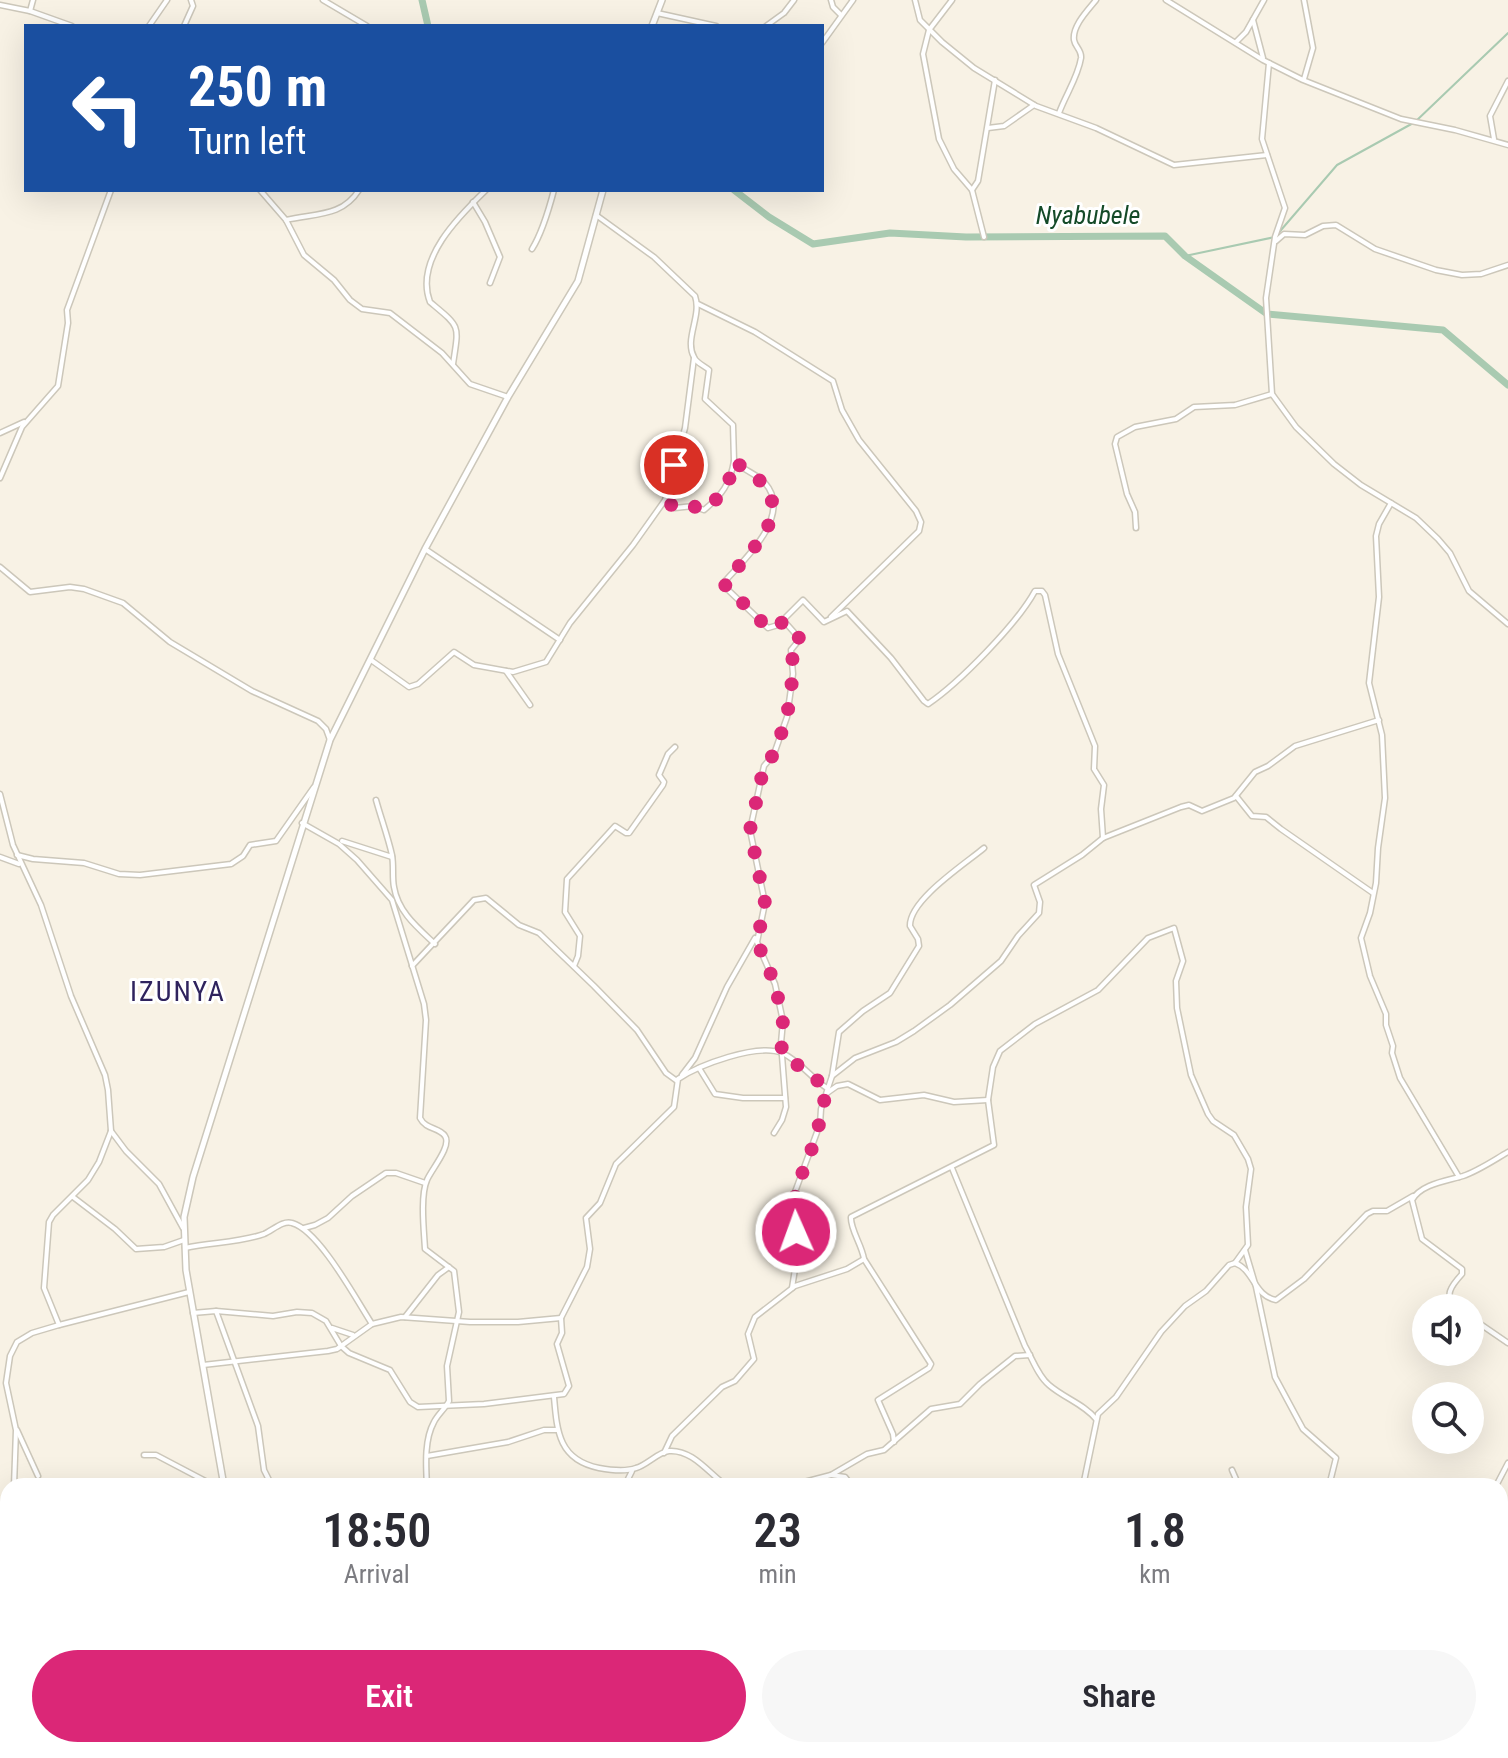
<!DOCTYPE html>
<style>
body{margin:0;font-family:"Roboto Condensed",sans-serif;background:#f7f7f7;color:#2b2b33;height:100vh;display:flex;flex-direction:column;font-size:30px;white-space:nowrap}
*{box-sizing:border-box;margin:0}
p{font-size:26px;color:#7c7c81}
.icon{flex:none;width:44px;height:44px;fill:none;stroke:currentColor;stroke-width:2;stroke-linecap:round;stroke-linejoin:round}
.map{position:relative;flex:1;overflow:hidden}
.details{position:absolute;left:0px;top:1478px;width:1508px;height:280px;display:flex;flex-direction:column;background:#fff;border-radius:24px 24px 0 0;box-shadow:0 8px 32px #0002}
.details>*{flex:none}
.guide{position:absolute;left:24px;top:24px;width:800px;height:168px;border-radius:0px;box-shadow:0 8px 32px #0002;background:#1a4fa0;color:#fff;overflow:hidden}
.buttons{position:absolute;left:1412px;top:1294px;display:grid;gap:16px}
.buttons a{display:grid;place-items:center;width:72px;height:72px;border-radius:50%;background:#fff;box-shadow:0 8px 32px #0002;font-size:40px}
.pin{position:absolute;display:grid;place-items:center;width:68px;height:68px;color:#fff;margin:-34px;border:4px solid #fff;border-radius:50%;box-shadow:0 2px 8px #0007}
.me{position:absolute;width:88px;margin:-44px;rotate:358deg;stroke-linejoin:round;filter:drop-shadow(0 0 6px #0008)}
.turn{display:flex;align-items:center;gap:28px;height:168px;padding:0 32px;font-size:36px}
.turn .icon{width:104px;height:104px;stroke-width:2.5}
.turn b{display:block;font-size:56px;line-height:68px}
.eta{display:flex;justify-content:space-evenly;align-items:center;height:136px;text-align:center}
.eta b{font-size:48px;font-weight:600;line-height:56px}
.cta{display:flex;gap:16px;margin-top:auto;padding:16px 32px}
.cta a{flex:1;height:92px;border-radius:48px;background:#db2777;color:#fff;font-size:32px;font-weight:600;line-height:92px;text-align:center}
.cta a+a{background:#f7f7f7;color:#2b2b33}
.map>svg:first-child{display:block}
</style>
<div class="map">
<svg width="1508" height="1758" viewBox="0 0 1508 1758">
<rect width="100%" height="100%" fill="#f8f2e5"/>
<g fill="none" stroke-linecap="round" stroke-linejoin="round">
<path stroke="#a9cab1" stroke-width="2" d="M1185 256 1275 237 1337 165 1415 122 1508 33"/>
<g stroke="#a9cab1" stroke-width="7">
<path d="M422 0 428 26"/>
<path d="M734 190 769 217 813 244 890 233 966 237 1165 236 1185 256 1267 314 1443 330 1508 385"/>
</g>
<g stroke="#ccc7ba" stroke-width="7">
<g id="minor">
<path d="M323 0 367 26"/>
<path d="M831 0 833 7 841 15"/>
<path d="M915 0 920 20 942 42 974 68 1036 106 1096 128 1174 165 1267 155"/>
<path d="M952 0 929 30 923 54 939 139 954 169 972 190 984 237"/>
<path d="M1166 0 1263 60 1303 80 1401 119 1455 130 1508 145"/>
<path d="M0 5 30 11 72 26"/>
<path d="M30 11 33 0"/>
<path d="M657 13 716 26"/>
<path d="M1253 20 1263 58"/>
<path d="M149 26 167 0"/>
<path d="M184 26 193 6 191 0"/>
<path d="M766 26 784 13 794 0"/>
<path d="M1236 42 1246 32 1264 0"/>
<path d="M822 43 853 0"/>
<path d="M1269 63 1262 139 1285 208 1275 237 1266 298 1272 394 1296 427 1334 464 1361 485 1416 518 1438 539 1450 553 1469 591 1508 624"/>
<path d="M1304 79 1313 48 1304 0"/>
<path d="M1059 113C1066 94 1078 77 1081 58 1082 50 1075 47 1074 40 1072 26 1088 10 1096 0"/>
<path d="M988 128 1004 126 1034 105"/>
<path d="M1494 139 1490 116 1508 81"/>
<path d="M260 190 286 220 304 255 334 280 350 300 362 309 390 313 442 353 470 384 508 397"/>
<path d="M972 190 978 181 995 80"/>
<path d="M473 202 485 222 500 257 490 283"/>
<path d="M596 215 654 257 695 296C702 316 684 339 694 357 696 363 705 366 709 370L705 399 733 425 734 461C743 470 757 474 765 483 793 515 745 559 726 580L725 587 768 628 778 625 803 600 824 622 847 611 891 658 924 701 928 704C959 683 1017 624 1035 591H1042L1045 595 1058 654 1095 746 1094 769 1104 785 1101 809 1103 838"/>
<path d="M286 220C316 213 342 217 359 190"/>
<path d="M1276 241 1284 234 1305 235 1323 226 1336 225 1375 249 1436 270 1462 275 1481 274 1508 265"/>
<path d="M532 249C542 233 549 209 554 190"/>
<path d="M698 304 755 332 833 381 842 410 859 440 916 511 921 522 919 531 831 617"/>
<path d="M453 364C459 324 461 328 430 302 414 260 459 216 486 190"/>
<path d="M0 433 24 422"/>
<path d="M0 478 22 427 58 386 68 323 67 310 111 190"/>
<path d="M665 503 675 508 693 506 704 510C722 495 730 484 734 461"/>
<path d="M1391 503 1379 524 1376 536 1379 597 1369 683 1382 735 1385 798 1378 848 1376 883 1370 913 1361 938 1370 976 1386 1014V1025L1393 1046 1392 1053 1400 1078 1459 1177"/>
<path d="M1136 528 1135 512 1127 494 1115 444 1117 437 1135 427 1176 419 1194 407 1235 405 1272 394"/>
<path d="M425 549 560 640"/>
<path d="M0 567 30 592 70 587 84 589 123 603 170 642 252 691 318 721 326 729 330 740"/>
<path d="M371 660 409 687 418 684 454 652 474 665 513 672 546 662 570 623 633 545 665 500 685 428 694 358"/>
<path d="M506 671 530 705"/>
<path d="M0 794 13 845 41 905 71 996 105 1075 108 1090 111 1131 99 1162 88 1180 53 1215 49 1222 44 1288 59 1325"/>
<path d="M1236 796 1252 816 1266 817 1281 829 1373 893"/>
<path d="M376 800C381 818 388 837 392 855 394 866 392 877 394 887 398 912 418 928 435 944"/>
<path d="M302 823 339 844 357 860 392 900 424 1004 426 1020 420 1118C426 1130 439 1127 445 1136 452 1146 431 1170 427 1180 420 1196 424 1231 425 1249L454 1271 459 1312 447 1366 449 1401C445 1409 438 1414 434 1422 424 1440 426 1466 427 1486"/>
<path d="M342 841 392 857"/>
<path d="M17 855 33 859 84 863 119 874 140 875 231 864 243 856 250 845 276 841 314 787"/>
<path d="M0 857 19 864"/>
<path d="M412 966 474 900 486 898 519 925 539 933 594 986 637 1030 666 1073 677 1081"/>
<path d="M574 966 578 956 580 936 565 912 567 879 615 826 626 833H629L663 785 664 782 659 775 668 754 675 747"/>
<path d="M699 1068 715 1094 743 1098H785"/>
<path d="M682 1075 695 1058 727 987 755 938"/>
<path d="M832 1076 855 1058 896 1042 914 1031 950 1005 1001 961 1018 936 1039 913 1040 902 1034 885 1082 855 1103 838 1181 807 1189 805 1202 811 1234 798 1255 772 1268 766 1295 746 1379 720"/>
<path d="M827 1093 837 1086 848 1084 880 1100 924 1095 954 1102 988 1100"/>
<path d="M111 1131 126 1151 159 1184 183 1228"/>
<path d="M774 1133 782 1120 786 1107 781 1043 783 1021 775 984 757 942 765 903 750 830 764 766 774 754 787 717 793 674 791 650 800 639 784 621"/>
<path d="M952 1168 1025 1346C1032 1358 1038 1376 1049 1385 1064 1398 1084 1404 1096 1419"/>
<path d="M73 1197 115 1229 136 1249 164 1247 184 1240"/>
<path d="M304 1228 315 1225 328 1218 352 1196 386 1173H396L425 1183"/>
<path d="M185 1248C211 1242 239 1243 264 1234 273 1230 283 1220 292 1223 319 1230 357 1301 372 1324"/>
<path d="M1245 1250 1256 1287 1275 1377 1303 1429 1336 1458 1329 1486"/>
<path d="M792 1288 795 1269 789 1258 796 1232 795 1192 820 1124 821 1109 832 1076 839 1032 863 1011 890 993 919 946 918 939 910 926C909 900 965 864 984 848"/>
<path d="M1457 1308C1443 1296 1451 1286 1462 1274V1269L1422 1239 1412 1200C1421 1184 1446 1181 1463 1176 1478 1171 1494 1160 1508 1152"/>
<path d="M216 1311 258 1426 264 1470 272 1486"/>
<path d="M193 1313 216 1311 273 1316 297 1312 312 1313 326 1321 341 1346 349 1353 390 1370 410 1402 418 1407 484 1404 564 1394 569 1386 557 1344 562 1333 561 1318 587 1267 590 1249 586 1218 600 1203 616 1164 674 1107 678 1079C699 1065 757 1043 782 1053 799 1060 812 1079 827 1088"/>
<path d="M405 1317 438 1275 449 1267"/>
<path d="M1470 1317 1508 1343"/>
<path d="M332 1328 353 1335"/>
<path d="M203 1365 328 1351 337 1349 372 1324 401 1317 470 1322H518L561 1318"/>
<path d="M554 1397C557 1432 559 1460 599 1468 610 1470 625 1472 636 1468 647 1465 658 1452 669 1451 693 1449 710 1475 727 1486"/>
<path d="M17 1430 38 1476"/>
<path d="M894 1442 893 1434 878 1400 929 1368 931 1364 864 1259C862 1245 850 1229 851 1217L994 1145 988 1100 993 1067 1000 1051 1035 1024 1098 990 1148 938 1174 928 1183 961 1176 981 1177 1008 1191 1075 1208 1114 1213 1121 1234 1135 1248 1159 1251 1169 1246 1207 1248 1245 1235 1263"/>
<path d="M664 1453 672 1436 722 1387 735 1381 754 1359 748 1334 755 1317 795 1286 847 1269 864 1259"/>
<path d="M144 1455H156L215 1486"/>
<path d="M427 1456 508 1442 544 1430H557"/>
<path d="M1232 1470 1239 1486"/>
<path d="M831 1475 845 1477 852 1486"/>
<path d="M14 1486 16 1430 6 1383 10 1356 17 1342 32 1333 59 1325 189 1292"/>
<path d="M630 1486 628 1479 632 1471"/>
<path d="M789 1486 831 1475 867 1454 884 1450 931 1409 960 1404 980 1384 1015 1356 1030 1355"/>
<path d="M1083 1486 1098 1414 1116 1397 1161 1332 1185 1306 1206 1291 1229 1265 1235 1263C1254 1270 1254 1296 1276 1300L1304 1279 1367 1214 1373 1211H1387L1413 1196"/>
<path d="M1496 1486 1508 1463"/>
<path d="M0 1558 8 1543"/>
<path d="M0 1583 4 1600 0 1628"/>
<path d="M0 1632 8 1626"/>
<path d="M0 1714 8 1709"/>
<path d="M112 1750 125 1758"/>
<path d="M236 1750 238 1758"/>
<path d="M386 1750 390 1758"/>
<path d="M468 1750 472 1758"/>
<path d="M528 1750 532 1758"/>
<path d="M1035 1750 1039 1758"/>
<path d="M1124 1756 1125 1758"/>
<path d="M362 1758 372 1750"/>
<path d="M913 1758 917 1750"/>
<path d="M1231 1758 1233 1750"/>
</g>
</g>
<g stroke="#ccc7ba" stroke-width="8">
<g id="tertiary">
<path d="M652 26 662 0"/>
<path d="M224 1486 186 1270 184 1217 193 1177 330 740 425 549 508 397 578 281 603 190"/>
<path d="M275 1750 277 1758"/>
</g>
</g>
<use href="#minor" stroke="#fff" stroke-width="4"/>
<use href="#tertiary" stroke="#fff" stroke-width="5"/>
</g>
<g fill="none" stroke-linecap="round" stroke-linejoin="round">
<path stroke="#db2777" stroke-width="14" stroke-dasharray="0 25.2" d="M674 465 670 488 663 504 668 502 675 508 693 506 702 510C722 498 730 484 734 461L768 487 773 505 771 520 762 538 724 584 768 628H774L784 621 800 639 792 647 793 674 787 717 774 754 764 766 750 830 765 903 757 942 775 984 783 1021 781 1036 782 1053 827 1088 816 1138 795 1192 796 1232"/>
</g>
<g text-anchor="middle" dominant-baseline="central" stroke-width="6" stroke-linejoin="round" paint-order="stroke">
<g font-size="26" font-style="italic" fill="#144a28" stroke="#fff">
<text x="1088" y="215">Nyabubele</text>
</g>
<g font-size="28" letter-spacing="2" fill="#2f235d" stroke="#fff">
<text x="178" y="991">IZUNYA</text>
</g>
</g>
</svg>
<div class="buttons">
<a><svg class="icon" aria-label="sound" viewBox="0 0 24 24"><path d="M4 9h4l5-4v14l-5-4H4zM17 9q2 3 0 6"/></svg></a>
<a><svg class="icon" aria-label="search" viewBox="0 0 24 24"><circle cx="10" cy="10" r="6"/><path d="M15 15l6 6"/></svg></a>
</div>
<div class="pin" style="left:674px;top:465px;background:#d93025"><svg class="icon" aria-label="arrive" viewBox="0 0 24 24"><path d="M6 21V4h12l-3 4 3 4H6"/></svg></div>
<svg class="me" style="left:796px;top:1232px" viewBox="-20 -20 40 40"><circle r="17" fill="#db2777" stroke="#fff" stroke-width="3"/><path d="M0-11L8 9 0 5-8 9z" fill="#fff"/></svg>
<div class="guide">
<div class="turn"><svg class="icon" aria-label="left" viewBox="0 0 24 24"><path d="M17 20v-9H6M10 6l-5 5 5 5"/></svg><div><b>250 m</b>Turn left</div></div>
</div>
<section class="details">
<div class="eta">
<div><b>18:50</b><p>Arrival</p></div>
<div><b>23</b><p>min</p></div>
<div><b>1.8</b><p>km</p></div>
</div>
<div class="cta"><a>Exit</a><a>Share</a></div>
</section>
</div>
